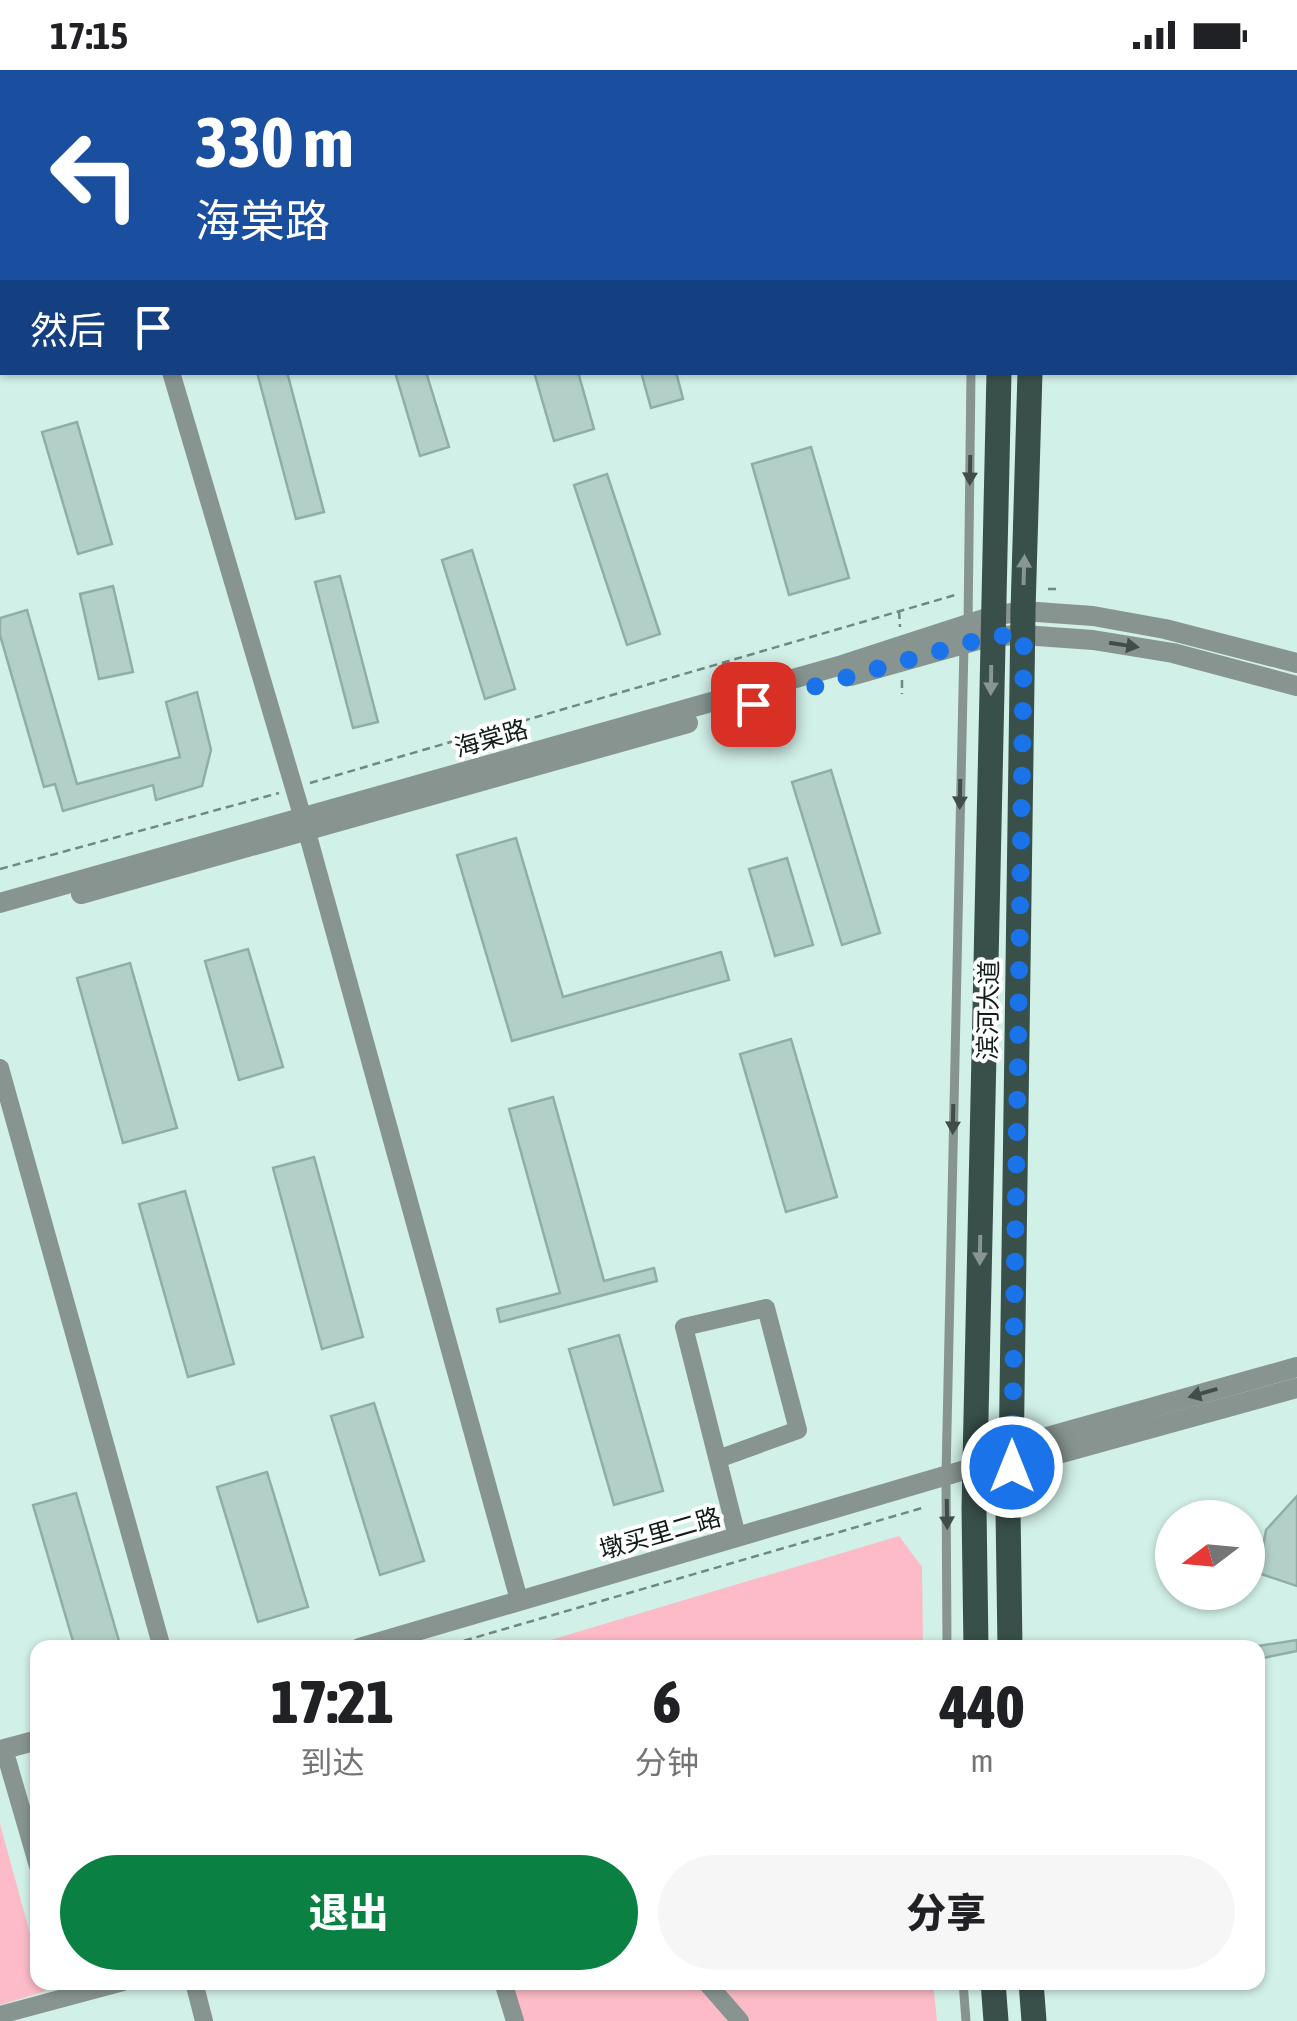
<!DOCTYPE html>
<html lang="zh">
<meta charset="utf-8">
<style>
body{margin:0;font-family:"Asap Condensed","Noto Sans SC",sans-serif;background:#f6f6f6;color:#202124;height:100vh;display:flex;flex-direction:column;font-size:38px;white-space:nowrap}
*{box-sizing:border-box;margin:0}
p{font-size:32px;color:#757577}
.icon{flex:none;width:55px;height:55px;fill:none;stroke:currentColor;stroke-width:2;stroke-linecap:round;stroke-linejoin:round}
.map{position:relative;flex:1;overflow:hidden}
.details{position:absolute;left:30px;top:1570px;width:1235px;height:350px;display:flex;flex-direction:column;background:#fff;border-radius:20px;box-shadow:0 2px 8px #0004}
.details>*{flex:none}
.hud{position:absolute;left:0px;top:0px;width:1298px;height:305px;box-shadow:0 2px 8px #0004;background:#1a4fa0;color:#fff;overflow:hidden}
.needle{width:65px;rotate:254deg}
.tools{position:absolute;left:1155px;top:1430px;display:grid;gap:20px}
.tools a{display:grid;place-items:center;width:110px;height:110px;border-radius:50%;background:#fff;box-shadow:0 2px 8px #0004;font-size:50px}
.pin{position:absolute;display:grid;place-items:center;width:85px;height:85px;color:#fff;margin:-42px;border-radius:20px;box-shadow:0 5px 15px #0006}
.me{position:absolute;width:110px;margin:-55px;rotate:0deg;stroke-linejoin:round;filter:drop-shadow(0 0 8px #0008)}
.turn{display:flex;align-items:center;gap:35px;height:210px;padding:0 30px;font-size:45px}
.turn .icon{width:130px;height:130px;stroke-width:2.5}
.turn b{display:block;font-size:70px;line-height:85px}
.then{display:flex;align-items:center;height:95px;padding:0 30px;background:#0003;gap:20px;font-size:38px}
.eta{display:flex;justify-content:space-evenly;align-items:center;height:170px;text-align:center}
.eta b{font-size:60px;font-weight:800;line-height:70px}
.button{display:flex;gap:20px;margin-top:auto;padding:20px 30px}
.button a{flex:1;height:115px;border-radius:60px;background:#0b8043;color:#fff;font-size:40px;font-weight:800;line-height:115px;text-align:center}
.button a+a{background:#f6f6f6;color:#202124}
.status{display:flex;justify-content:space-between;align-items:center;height:70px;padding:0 50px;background:#fff;direction:ltr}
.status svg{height:28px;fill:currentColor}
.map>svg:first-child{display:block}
</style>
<div class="status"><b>17:15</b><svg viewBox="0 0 49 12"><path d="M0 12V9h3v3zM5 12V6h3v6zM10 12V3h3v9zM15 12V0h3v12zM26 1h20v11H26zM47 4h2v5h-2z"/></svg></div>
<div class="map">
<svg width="1297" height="1951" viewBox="0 0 1297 1951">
<rect width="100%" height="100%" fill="#d1f0e8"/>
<g fill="#fcbbc6">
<path d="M899 1466 922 1497 923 1577H527Z"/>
<path d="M0 1754 37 1889 38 1912 44 1913 46 1921 0 1935Z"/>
<path d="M508 1913H933L937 1951H523Z"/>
</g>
<g fill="#b2d0c8" stroke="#90aea6" stroke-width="2.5">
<path d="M257 302H287L324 442 296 449Z"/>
<path d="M395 302H426L449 377 420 386Z"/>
<path d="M534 302H578L594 359 554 371Z"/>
<path d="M641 302H676L683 329 651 338Z"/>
<path d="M77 352 112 474 78 484 42 362Z"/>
<path d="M811 377 849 508 789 525 752 394Z"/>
<path d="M607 404 660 564 627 575 574 415Z"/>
<path d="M472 480 515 619 485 629 442 490Z"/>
<path d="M340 506 378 652 353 658 315 512Z"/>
<path d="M113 516 133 602 99 609 80 524Z"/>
<path d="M27 540 77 714 180 687 166 632 197 622 211 680 202 716 156 730 153 715 63 741 55 714 44 717 0 565V548Z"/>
<path d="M831 700 880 863 842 875 792 712Z"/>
<path d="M516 768 563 927 721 882 729 910 512 971 457 785Z"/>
<path d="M787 788 813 875 775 886 749 799Z"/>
<path d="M248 879 283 997 239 1010 205 891Z"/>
<path d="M130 893 177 1058 123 1073 77 908Z"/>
<path d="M791 969 837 1127 786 1142 740 984Z"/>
<path d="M553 1027 604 1211 654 1198 657 1211 500 1252 497 1239 560 1223 509 1039Z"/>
<path d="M314 1087 363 1267 322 1279 273 1098Z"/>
<path d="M185 1121 234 1294 188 1307 139 1134Z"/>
<path d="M619 1265 663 1421 614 1435 569 1279Z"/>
<path d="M374 1333 424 1491 380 1505 331 1346Z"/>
<path d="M267 1402 308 1537 258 1552 217 1417Z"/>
<path d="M76 1423 121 1578H75L33 1435Z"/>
<path d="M1297 1426V1516L1258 1503 1266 1460Z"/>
<path d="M1297 1570V1581L1258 1589V1576Z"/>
</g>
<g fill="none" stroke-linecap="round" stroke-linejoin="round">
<g stroke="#728882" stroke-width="2.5" stroke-dasharray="8 5" stroke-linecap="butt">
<path d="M1048 519H1061"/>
<path d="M899 541 900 557"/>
<path d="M902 610V624"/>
<path d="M310 713 955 525"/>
<path d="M0 799 279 723"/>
<path d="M439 1578 922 1438"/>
</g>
<g stroke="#879490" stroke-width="9">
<path d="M976 2V0"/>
<path d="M968 555 971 302"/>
<path d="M947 1578 946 1405 964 575"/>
<path d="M963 1912 966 1951"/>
</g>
<g stroke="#879490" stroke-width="18">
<path d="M81 0 82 2"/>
<path d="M171 302 307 762 519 1530"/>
<path d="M0 998 162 1578"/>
<path d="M718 1389 798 1360 766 1238 684 1257 737 1466"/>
<path d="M4 1679 38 1796"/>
<path d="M194 1912 204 1951"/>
<path d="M503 1912 515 1951"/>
<path d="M706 1912 740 1951"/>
<path d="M0 1945 123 1912"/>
</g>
<g stroke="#879490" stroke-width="20">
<path d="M850 606 992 566 1023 565 1093 570 1173 583 1297 616"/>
<path d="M81 824 688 653"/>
<path d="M0 833 842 595 993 546 1023 541 1093 546 1165 559 1297 593"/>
<path d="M997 1397H1011L1297 1318"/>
<path d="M359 1578 975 1397 1011 1377 1297 1297"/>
<path d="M0 1680 38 1670"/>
</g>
<g stroke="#394f4a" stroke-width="25">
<path d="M1004 2V0"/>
<path d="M1039 2V0"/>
<path d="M976 1578 974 1438 999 302"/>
<path d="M1010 1578 1008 1439 1011 1397 1023 541 1030 302"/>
<path d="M993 1912 996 1951"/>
<path d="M1031 1912 1034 1951"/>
</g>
</g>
<defs><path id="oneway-solid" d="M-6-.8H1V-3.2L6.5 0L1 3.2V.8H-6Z" transform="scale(2.5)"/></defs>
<g fill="#404d49">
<use href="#oneway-solid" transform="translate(970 400) rotate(91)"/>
<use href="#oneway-solid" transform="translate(1124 575) rotate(9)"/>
<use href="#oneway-solid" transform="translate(960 724) rotate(91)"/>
<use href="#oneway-solid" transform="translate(953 1049) rotate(91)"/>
<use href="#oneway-solid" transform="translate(1203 1323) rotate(164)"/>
<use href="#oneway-solid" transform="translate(947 1444) rotate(89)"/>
</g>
<g fill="#889592">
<use href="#oneway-solid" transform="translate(1024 500) rotate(-88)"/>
<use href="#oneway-solid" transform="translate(991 610) rotate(91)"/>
<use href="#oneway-solid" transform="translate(980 1180) rotate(91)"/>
</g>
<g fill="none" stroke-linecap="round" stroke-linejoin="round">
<path stroke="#1a73e8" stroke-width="18" stroke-dasharray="0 32.4" d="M753 634 992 566 1024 565 1012 1397"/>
</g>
<g text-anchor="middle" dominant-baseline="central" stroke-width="8" stroke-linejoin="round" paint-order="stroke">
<g font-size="25" fill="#111d1a" stroke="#fff">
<text transform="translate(491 668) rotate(-16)">海棠路</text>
<text transform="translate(988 940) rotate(-89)">滨河大道</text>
<text transform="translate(660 1463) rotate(-16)">墩买里二路</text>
</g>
</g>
</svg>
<div class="tools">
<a><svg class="needle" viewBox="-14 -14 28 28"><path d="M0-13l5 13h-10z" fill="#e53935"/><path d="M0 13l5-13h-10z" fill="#757577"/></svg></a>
</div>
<div class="pin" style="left:753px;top:634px;background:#d93025"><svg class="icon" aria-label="arrive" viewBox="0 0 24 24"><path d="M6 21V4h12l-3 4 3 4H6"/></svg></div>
<svg class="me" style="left:1012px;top:1397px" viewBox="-20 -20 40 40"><circle r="17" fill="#1a73e8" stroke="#fff" stroke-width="3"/><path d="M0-11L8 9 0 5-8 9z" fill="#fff"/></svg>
<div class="hud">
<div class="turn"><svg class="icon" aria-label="left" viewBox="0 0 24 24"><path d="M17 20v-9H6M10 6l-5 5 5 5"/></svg><div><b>330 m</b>海棠路</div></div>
<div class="then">然后<svg class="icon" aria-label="arrive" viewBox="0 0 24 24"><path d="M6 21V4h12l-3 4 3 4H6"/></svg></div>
</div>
<section class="details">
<div class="eta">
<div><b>17:21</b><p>到达</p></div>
<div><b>6</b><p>分钟</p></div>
<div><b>440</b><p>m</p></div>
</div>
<div class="button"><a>退出</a><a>分享</a></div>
</section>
</div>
